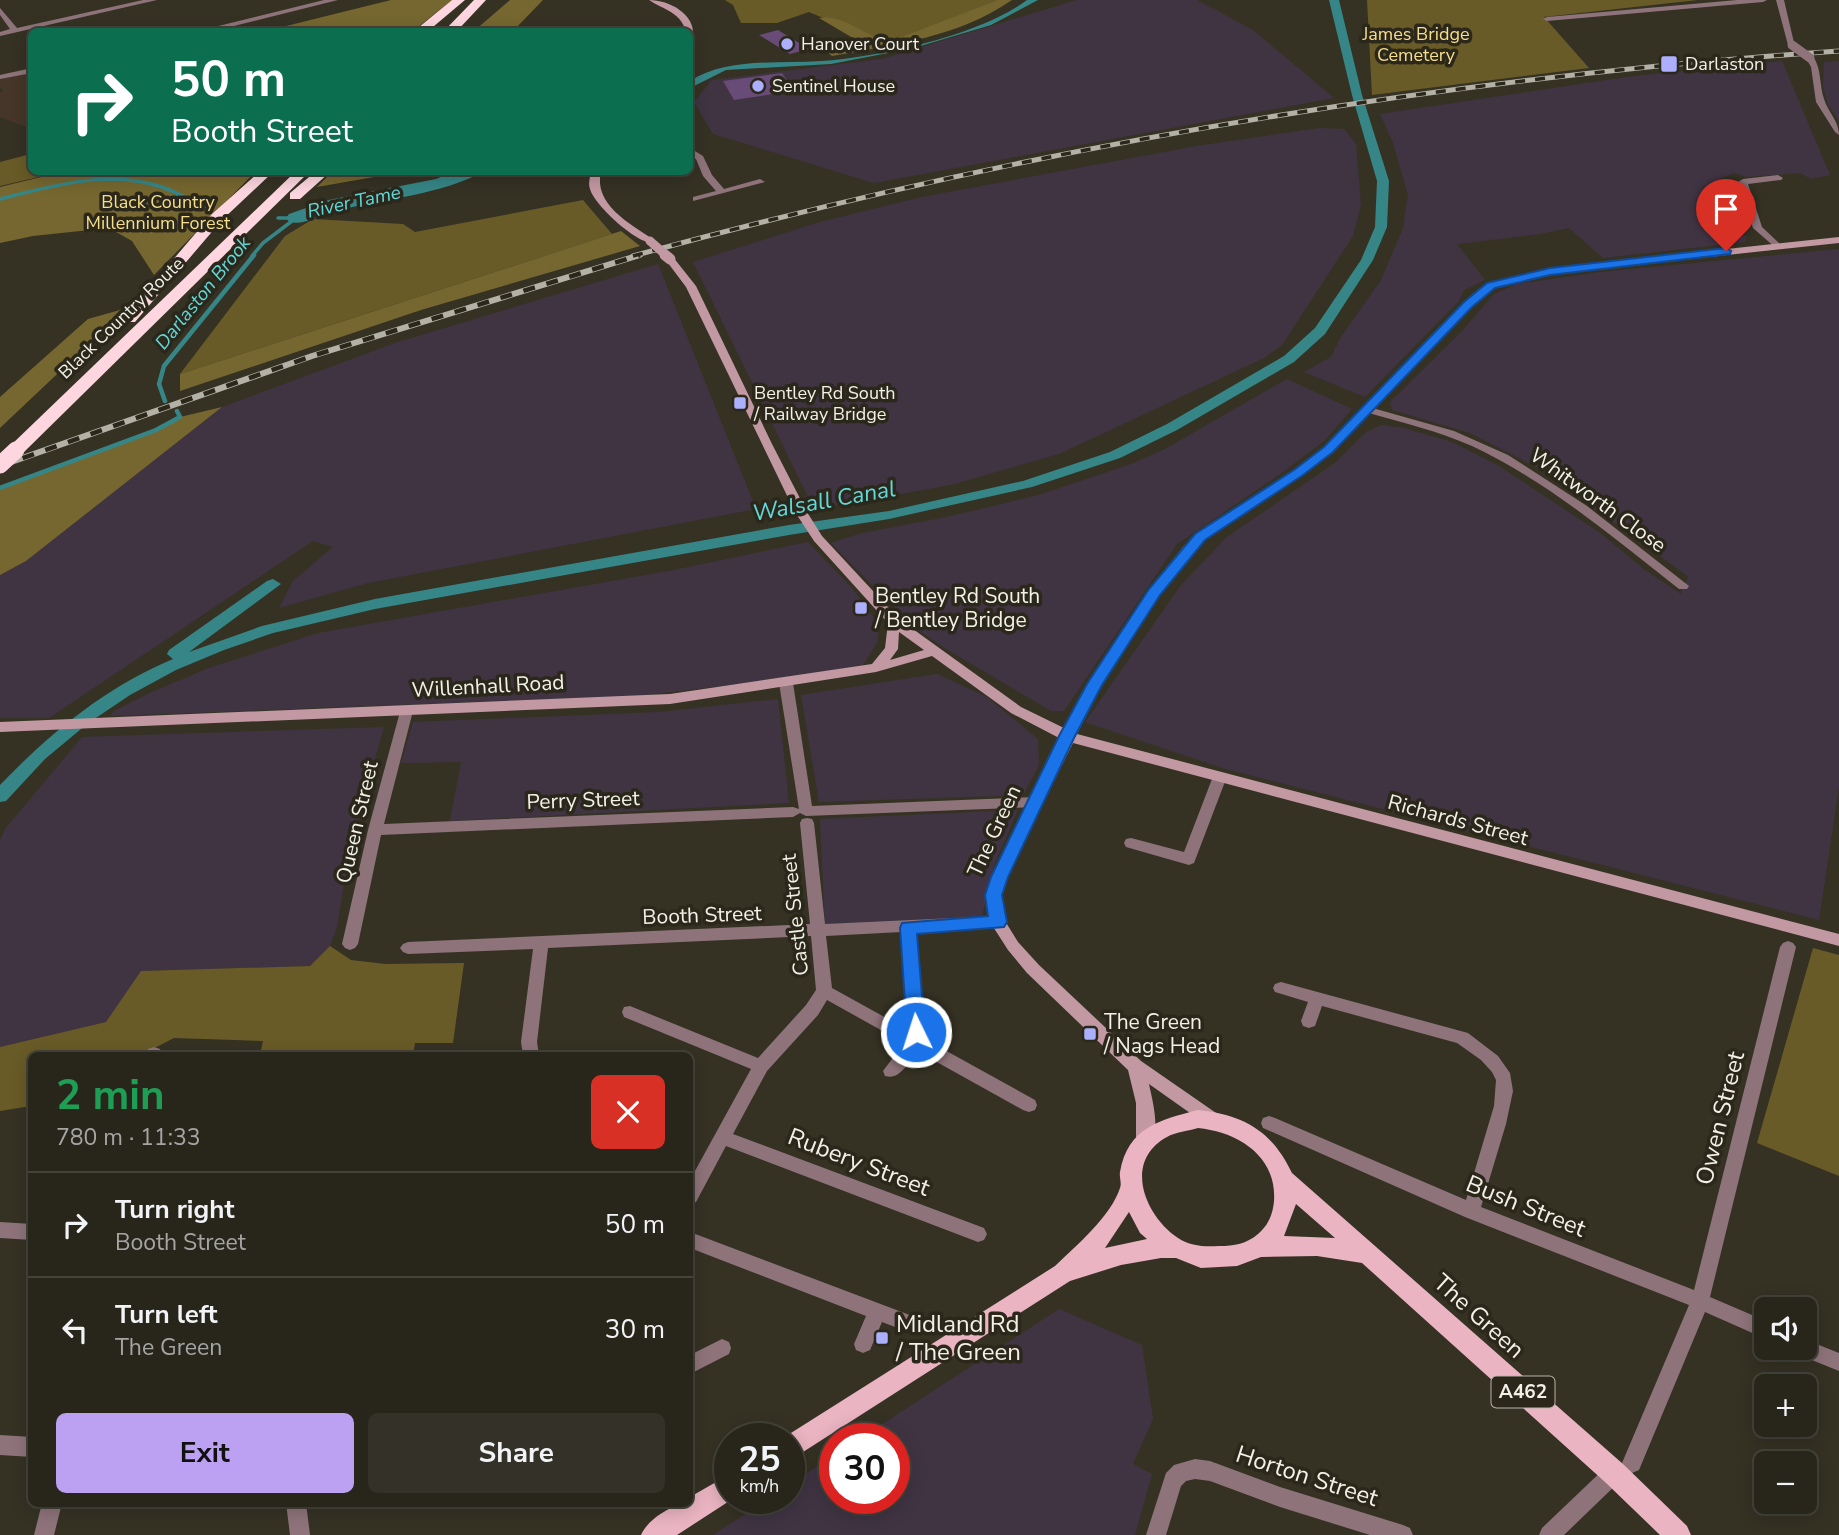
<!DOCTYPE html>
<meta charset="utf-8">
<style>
body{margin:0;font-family:"Nunito Sans",sans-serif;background:#343228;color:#f1f3f6;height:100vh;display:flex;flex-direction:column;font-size:26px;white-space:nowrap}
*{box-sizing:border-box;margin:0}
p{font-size:23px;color:#a5a5a3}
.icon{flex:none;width:38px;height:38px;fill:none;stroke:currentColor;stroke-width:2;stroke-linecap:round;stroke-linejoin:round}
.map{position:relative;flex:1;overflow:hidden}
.drawer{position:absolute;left:28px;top:1052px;width:665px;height:455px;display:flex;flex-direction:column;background:#28261b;border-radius:10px;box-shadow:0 4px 18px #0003,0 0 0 2px #44433a}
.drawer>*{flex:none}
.guide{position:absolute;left:28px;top:28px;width:665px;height:147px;border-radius:10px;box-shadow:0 4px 18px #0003,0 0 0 2px #44433a;background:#0b6e4f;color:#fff;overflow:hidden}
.controls{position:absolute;left:1754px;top:1297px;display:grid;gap:14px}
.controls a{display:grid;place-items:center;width:63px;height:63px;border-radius:10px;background:#28261b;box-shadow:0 4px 18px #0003,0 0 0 2px #44433a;font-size:35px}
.speed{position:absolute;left:714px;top:1423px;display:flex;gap:14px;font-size:35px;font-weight:700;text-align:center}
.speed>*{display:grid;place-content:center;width:91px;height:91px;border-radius:50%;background:#28261b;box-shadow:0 4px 18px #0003,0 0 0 2px #44433a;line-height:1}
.speed small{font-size:18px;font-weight:400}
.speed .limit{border:10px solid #d22;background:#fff;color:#111}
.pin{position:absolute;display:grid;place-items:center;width:60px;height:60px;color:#fff;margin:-72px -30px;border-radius:50% 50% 50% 0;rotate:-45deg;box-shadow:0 0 7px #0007}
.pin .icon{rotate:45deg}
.me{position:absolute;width:77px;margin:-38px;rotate:356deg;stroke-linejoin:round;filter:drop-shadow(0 0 5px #0008)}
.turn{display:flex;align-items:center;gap:24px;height:147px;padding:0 28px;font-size:32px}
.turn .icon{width:91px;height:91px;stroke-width:2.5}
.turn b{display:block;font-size:49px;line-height:60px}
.round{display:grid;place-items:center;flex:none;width:74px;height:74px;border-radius:10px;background:#343228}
.headline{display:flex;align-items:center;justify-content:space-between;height:119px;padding:0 28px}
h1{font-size:42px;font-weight:700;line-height:52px;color:#1e9e55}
.button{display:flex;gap:14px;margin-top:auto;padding:14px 28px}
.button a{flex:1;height:80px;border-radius:10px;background:#bca0f2;color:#111;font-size:28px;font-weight:700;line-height:80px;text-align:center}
.button a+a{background:#343228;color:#f1f3f6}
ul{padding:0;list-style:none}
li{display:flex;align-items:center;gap:21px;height:105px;padding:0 28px;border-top:2px solid #44433a}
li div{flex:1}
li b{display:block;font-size:26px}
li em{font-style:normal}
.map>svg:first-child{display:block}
</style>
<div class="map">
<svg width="1839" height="1535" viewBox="0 0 1839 1535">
<rect width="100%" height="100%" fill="#353224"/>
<g fill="#403443">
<path d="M1077 0H1197L1253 30 1334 98 874 183 713 134 694 102 712 80 882 59Z"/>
<path d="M1782 61 1830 175 1811 179 1800 173 1746 177 1734 173 1720 179 1732 188 1742 223 1733 222 1735 231 1747 236 1745 242 1603 258 1569 228 1541 234 1457 244 1485 280 1464 290 1458 302 1365 397 1304 372 1331 357 1341 337 1381 280 1403 228 1408 195 1393 143 1380 114 1634 76Z"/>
<path d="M1839 61V121L1828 105 1823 86 1824 62Z"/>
<path d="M1319 128 1344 129 1356 144 1361 204 1353 236 1282 345 1264 358 1059 454 951 485 814 509 693 262 820 222 922 197 1197 146Z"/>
<path d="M1839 249V787L1819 920 1226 769 1085 722 1181 585 1227 537 1336 462 1365 433 1381 425 1404 428 1452 442 1499 466 1599 532 1645 570 1681 594 1683 586 1689 577 1538 468 1470 433 1392 410 1390 402 1462 331 1494 294 1517 284 1600 272Z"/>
<path d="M658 264 756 509 368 583 279 608 293 581 333 547 313 541 49 718H0V574L26 561 222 407 395 343Z"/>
<path d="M1287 379 1352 409 1324 441 1279 475 1177 544 1064 711H1051L943 647 911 625 831 543 862 533 947 517 1039 495 1131 464 1165 449Z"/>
<path d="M808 542 852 588 879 625 877 643 863 665 788 678 638 696 110 716 114 711 154 691 209 668 318 633 674 570Z"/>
<path d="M937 674 987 697 1038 739 1039 765 1023 795 819 802 801 695Z"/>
<path d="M778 699 789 803 450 821 461 762 401 763 413 722 660 712Z"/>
<path d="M384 727 351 842 337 927 330 946 310 966 142 971 106 1022 0 1047V840L5 829 82 737Z"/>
<path d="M1018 810 994 865 981 920 825 927 820 819Z"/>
<path d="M1059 1309 1142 1345 1153 1419 1133 1464 1152 1474 1135 1535H713L770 1498H789V1485L835 1455V1498H894V1438H861Z"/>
</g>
<path fill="#453629" d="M31 71V129L0 117V93L3 91 0 87V78Z"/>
<g fill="#695b27">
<path d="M725 0H1012L885 44 809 12 777 23H741L733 5Z"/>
<path d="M1367 0H1698L1544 17 1589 68 1372 95Z"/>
<path d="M31 154 32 172H60L0 186V162Z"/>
<path d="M583 200 612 234 180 374 285 236 313 219 403 224 415 232Z"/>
<path d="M330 946 351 960 385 964 464 963 453 1043H415L413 1055H260L263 1041 174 1038 141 1055H32L31 1106 0 1111V1047L106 1022 141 971 310 966Z"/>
<path d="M1813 948 1839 955V1176L1757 1143Z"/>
</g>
<g fill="#766730">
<path d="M391 0H452L413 31H266Z"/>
<path d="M510 0H543L513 31H474Z"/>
<path d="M998 0H1012C959 37 894 45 832 56L826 51 858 41 819 18C846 13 867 41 894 40Z"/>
<path d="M62 172H255L154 275 132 241 109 228 33 236 0 243V187Z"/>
<path d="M332 172H384L374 177 317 187Z"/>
<path d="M621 231 640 246 421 310 180 391V374Z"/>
<path d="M127 308 0 428V397L88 319Z"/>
<path d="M222 407 26 561 0 575V488L156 430 180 417Z"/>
</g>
<path fill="#368687" d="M1027 0H1038L991 25 914 48 831 64 726 70 690 88V81C727 57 779 64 821 61 880 57 980 35 1027 0Z"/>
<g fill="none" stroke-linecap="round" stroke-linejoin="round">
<g stroke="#368687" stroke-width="3.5">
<path d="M0 199C52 186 109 169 162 187 180 193 194 203 211 211"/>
<path d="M278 218H293"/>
<path d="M252 256 263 243 296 218"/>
</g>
<g stroke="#368687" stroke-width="4.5">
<path d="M165 401 159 384 164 366 254 255"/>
<path d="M0 488 156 430 180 417 177 411"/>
</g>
<path fill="#368687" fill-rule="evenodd" d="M1329 0H1339L1362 95 1389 181 1387 227 1373 260 1325 334 1294 362 1177 430 1120 458 1032 487 889 519 789 535 375 609 273 633 224 650 176 670 130 695 87 724 45 759 6 801 0 802V785C50 733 106 687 173 659L167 654 169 650 267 581 273 579 281 584 189 652 262 626 375 599 789 525 889 511 1023 481 1110 452 1167 424 1284 356 1315 328 1361 260 1375 227 1377 181 1352 95Z"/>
<path fill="#368687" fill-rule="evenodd" d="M453 172H478L475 176C430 196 383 199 336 211 321 214 305 226 289 222L286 218 289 214 329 200 436 179Z"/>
</g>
<g fill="#684b76">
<path d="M778 30 809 49 790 54 759 35Z"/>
<path d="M782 73 794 91 734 100 723 81Z"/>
</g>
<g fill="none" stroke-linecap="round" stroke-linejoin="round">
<g fill="#8e737a" fill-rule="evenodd">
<path d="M143 0H157L0 36V32L10 29 0 15V8L17 28Z"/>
<path d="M324 0H338L210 32H194Z"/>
<path d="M1737 0H1767L1763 2 1547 21 1543 19 1547 17Z"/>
<path d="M1776 0H1784L1795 47 1788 45Z"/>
<path d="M1810 56H1813C1822 70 1819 84 1824 99 1828 112 1839 121 1839 135L1835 132 1816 102 1811 67 1806 58Z"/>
<path d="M32 68V73L0 79V75Z"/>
<path d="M690 148 703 156 712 175 724 189 760 179 765 182 693 201V197L716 191 703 176 696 159 690 155Z"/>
<path d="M1778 175 1783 178 1781 180 1748 184 1762 227 1782 246 1777 249 1753 228 1738 182 1743 179Z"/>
<path d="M1369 407 1454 431 1508 455 1587 506 1689 586 1687 589H1679C1613 537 1548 482 1472 446 1438 431 1401 422 1365 412V408Z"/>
<path d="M786 679 793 683 812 806 1036 797 1043 802 1036 807 806 816 800 813 793 817 381 835 358 944 355 948 350 950 345 948 342 944 368 830 401 708 406 706 413 711 384 824 793 807 799 809 779 683Z"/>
<path d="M1219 774 1226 779 1194 863 1189 865 1126 847 1124 843 1126 839 1131 838 1184 852 1212 779Z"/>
<path d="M807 818 812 819 814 823 825 924 998 916 1003 918 1006 922 1003 926 998 928 916 932 923 1038 1035 1100 1037 1105 1035 1110 1029 1112 1023 1110 917 1051C909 1061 900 1081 885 1076L883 1071 904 1043 827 1000 818 1015 767 1071 733 1134 984 1228 987 1234 984 1240 978 1242 726 1146 696 1202 690 1204V1180L751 1069 624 1017 622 1012 624 1007 630 1006 758 1058 806 1005 816 990 811 936 548 948 537 1042 539 1055H523L521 1042 533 949 408 954 403 952 400 948 403 944 408 942 810 924 800 823 802 819ZM901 932 908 1030 832 988 826 936Z"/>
<path d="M1788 941 1793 943 1796 947 1710 1297 1766 1321V1339L1705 1312 1639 1470 1632 1473 1625 1470 1622 1463 1689 1305 1465 1217 1263 1128 1261 1123 1263 1118 1269 1116 1275 1118 1466 1200 1494 1106 1496 1080 1492 1072 1481 1060 1457 1043 1322 1006 1315 1026 1309 1028 1303 1026 1301 1021 1308 1002 1275 992 1273 988 1275 984 1281 982 1468 1033 1498 1056 1510 1073 1513 1091 1506 1124 1481 1207 1694 1290 1780 947 1783 943Z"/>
<path d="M154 1047 160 1049 162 1055H146L148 1049Z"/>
<path d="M0 1222 32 1224V1240L0 1238Z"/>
<path d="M690 1232 915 1317 917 1323 915 1329 908 1332 882 1322 870 1350 863 1353 856 1350 854 1344 866 1316 690 1248Z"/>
<path d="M722 1339 729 1342 731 1348 729 1354 690 1374V1355Z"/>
<path d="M1804 1339 1839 1353V1371L1797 1354 1795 1348H1804Z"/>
<path d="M0 1435 32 1437V1457L0 1455Z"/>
<path d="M1195 1459 1210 1461 1280 1487 1403 1525 1410 1528 1413 1535H1370L1280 1507 1210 1481 1195 1479 1186 1481 1181 1486 1166 1535H1146L1166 1473 1174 1465Z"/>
<path d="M1614 1463 1621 1466 1624 1473 1621 1480 1564 1535H1539L1542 1528 1607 1466Z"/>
<path d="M42 1503H62L54 1535H34Z"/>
<path d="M286 1503H306L310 1535H290Z"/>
</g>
<g fill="#c298a2" fill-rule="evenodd">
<path d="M649 0C669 0 696 14 693 37H690V32H686C681 12 664 10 649 0Z"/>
<path d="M591 172H601C593 204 630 224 653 239V243C637 244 594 205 590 189 588 183 590 178 591 172Z"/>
<path d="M1839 237V243L1550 274 1495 288 1472 307 1332 452 1303 475 1214 532 1191 553 1159 594 1097 694 1077 734 1839 934V946L1073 743 1006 877 1001 895 1005 921 1018 942 1039 965 1141 1061 1219 1115 1221 1120 1219 1125 1213 1127 1207 1125 1149 1084C1153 1103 1160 1128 1151 1146L1145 1148 1139 1146 1136 1141V1103L1128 1070 1027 973 1008 950 990 922 985 895 992 877 1061 739 1011 713 932 656 876 672 670 704 0 732V722L670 694 872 664 885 648 888 623 814 541 795 512 686 287 665 259 667 257H673L696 286 772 444 807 512 822 536 899 619 1021 707 1066 729 1083 694 1148 592 1183 547 1206 526 1295 471 1324 448 1464 303 1487 284 1550 268ZM899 632 924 650 890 660 898 649Z"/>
</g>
<g fill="#eab4c2" fill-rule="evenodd">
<path d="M1198 1110C1244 1115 1272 1131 1292 1173L1623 1464 1687 1526 1691 1535H1660L1605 1482 1362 1263 1317 1256 1261 1257 1237 1266 1201 1268 1176 1258H1161L1121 1265 1070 1281 789 1461V1438H783L1055 1266C1076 1246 1111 1216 1120 1188 1122 1183 1119 1177 1120 1172 1128 1127 1160 1120 1198 1110ZM1198 1128C1238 1132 1277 1156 1274 1201 1273 1214 1268 1226 1258 1234 1246 1244 1235 1246 1219 1246 1204 1247 1190 1246 1178 1238 1144 1215 1123 1161 1167 1137 1175 1132 1189 1131 1198 1128ZM1296 1204 1335 1238 1284 1236ZM1129 1212 1140 1233 1147 1239 1105 1248Z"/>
<path d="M730 1474V1498H734L677 1535H641C647 1520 673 1503 690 1503V1497Z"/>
</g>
<g fill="#fdd6df" fill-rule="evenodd">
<path d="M452 0H465L427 32H413Z"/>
<path d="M474 0H486L456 32H443Z"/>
<path d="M259 172H273L222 220 135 322H125L122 319 125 316 212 214Z"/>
<path d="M295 172H309L22 454H10L7 450 10 446Z"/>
<path d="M315 172H330L300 199H290V193Z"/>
</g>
<g stroke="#b4b1a7" stroke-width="5">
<path id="rail-far1" d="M633 256C1027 148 1431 79 1839 51"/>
</g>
<g stroke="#b4b1a7" stroke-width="6">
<path id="rail" d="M0 466 312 356 640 255"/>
</g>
<use href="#rail-far1" stroke="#2b281b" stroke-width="3.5" stroke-dasharray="10" stroke-linecap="butt"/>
<use href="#rail" stroke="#2b281b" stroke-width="4.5" stroke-dasharray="12" stroke-linecap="butt"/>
<path stroke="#8e737a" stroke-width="9" d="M1792 45 1810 58"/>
<path stroke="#c298a2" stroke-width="9" d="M650 241 667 256"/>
<path stroke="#c298a2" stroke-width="11" d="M665 255 670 259"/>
<path stroke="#fdd6df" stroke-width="17" d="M0 465 16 450"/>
</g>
<path fill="#1a73e8" stroke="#114b97" stroke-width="2" d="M1726 248 1731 251 1730 254 1550 275 1495 288 1472 307 1333 452 1303 475 1205 540 1160 595 1102 685 1075 736 1008 877 1002 895 1007 922 1004 927 917 934 925 1032 923 1037 916 1040 910 1037 907 1032 900 928 902 923 988 916 985 895 991 877 1059 736 1087 684 1149 589 1195 534 1294 470 1324 447 1464 302 1487 283 1550 268Z"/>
<g fill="#acaffb" stroke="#2b281b" stroke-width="2.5">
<circle cx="787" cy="44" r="7"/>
<rect x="1660" y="55" width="18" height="18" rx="3.5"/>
<circle cx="758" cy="86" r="7"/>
<rect x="733" y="396" width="14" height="14" rx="3.5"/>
<rect x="854" y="601" width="14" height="14" rx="3.5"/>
<rect x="1083" y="1027" width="14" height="14" rx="3.5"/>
<rect x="875" y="1331" width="14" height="14" rx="3.5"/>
</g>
<g text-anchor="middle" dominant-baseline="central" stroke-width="7" stroke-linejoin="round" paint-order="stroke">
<g font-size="18" fill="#f6de8b" stroke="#2b281b">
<text x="1416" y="34">James Bridge<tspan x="1416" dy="21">Cemetery</tspan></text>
<text x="158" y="202">Black Country<tspan x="158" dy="21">Millennium Forest</tspan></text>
</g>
<g font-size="18" fill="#f2f0e7" stroke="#2b281b" text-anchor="start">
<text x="801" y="44">Hanover Court</text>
<text x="1685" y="64">Darlaston</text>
<text x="772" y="86">Sentinel House</text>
<text x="754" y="393">Bentley Rd South<tspan x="754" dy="21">/ Railway Bridge</tspan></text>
</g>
<g font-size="18" fill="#f2f0e7" stroke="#2b281b">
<text transform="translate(121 318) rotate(-44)">Black Country Route</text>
</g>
<g font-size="19" font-style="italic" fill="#61d8d9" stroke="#2b281b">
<text transform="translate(354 202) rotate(-12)">River Tame</text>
<text transform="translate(203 293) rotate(-51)">Darlaston Brook</text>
</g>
<rect fill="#2b281b" stroke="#b6b4aa" stroke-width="2" x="1491.5" y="1376.5" width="63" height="31" rx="5"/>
<g font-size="19" font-weight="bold" fill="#f2f0e7">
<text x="1523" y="1392">A462</text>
</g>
<g font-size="21" fill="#f2f0e7" stroke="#2b281b">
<text transform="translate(1598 500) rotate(36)">Whitworth Close</text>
<text transform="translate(488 686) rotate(-3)">Willenhall Road</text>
<text transform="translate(583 800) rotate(-2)">Perry Street</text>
<text transform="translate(1458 820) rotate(15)">Richards Street</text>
<text transform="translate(357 822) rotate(-77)">Queen Street</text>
<text transform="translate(994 831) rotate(-65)">The Green</text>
<text transform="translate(702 915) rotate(-2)">Booth Street</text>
<text transform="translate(795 915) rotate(-96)">Castle Street</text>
</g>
<g font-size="21" fill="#f2f0e7" stroke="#2b281b" text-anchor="start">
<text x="875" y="596">Bentley Rd South<tspan x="875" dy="24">/ Bentley Bridge</tspan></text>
<text x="1104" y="1022">The Green<tspan x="1104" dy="24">/ Nags Head</tspan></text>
</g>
<g font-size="23" font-style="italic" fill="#61d8d9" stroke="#2b281b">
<text transform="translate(824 501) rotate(-10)">Walsall Canal</text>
</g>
<g font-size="24" fill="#f2f0e7" stroke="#2b281b">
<text transform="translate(1720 1118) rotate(-76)">Owen Street</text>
<text transform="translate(859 1162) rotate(21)">Rubery Street</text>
<text transform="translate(1526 1206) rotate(22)">Bush Street</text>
<text transform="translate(1479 1316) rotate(42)">The Green</text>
<text transform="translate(1307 1476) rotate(18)">Horton Street</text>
</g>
<g font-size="24" fill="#f2f0e7" stroke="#2b281b" text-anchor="start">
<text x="896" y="1324">Midland Rd<tspan x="896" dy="28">/ The Green</tspan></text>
</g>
</g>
</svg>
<div class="controls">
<a><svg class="icon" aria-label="sound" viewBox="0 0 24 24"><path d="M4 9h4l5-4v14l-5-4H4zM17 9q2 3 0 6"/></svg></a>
<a>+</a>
<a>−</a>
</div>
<div class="speed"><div>25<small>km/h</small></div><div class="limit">30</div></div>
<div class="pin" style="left:1726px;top:251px;background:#d93025"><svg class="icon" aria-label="arrive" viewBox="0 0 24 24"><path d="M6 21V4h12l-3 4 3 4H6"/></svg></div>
<svg class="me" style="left:916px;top:1032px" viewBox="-20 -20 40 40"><circle r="17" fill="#1a73e8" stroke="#fff" stroke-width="3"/><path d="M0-11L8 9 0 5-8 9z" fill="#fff"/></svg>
<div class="guide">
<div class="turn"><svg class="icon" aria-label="right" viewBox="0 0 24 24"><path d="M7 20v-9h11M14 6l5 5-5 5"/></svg><div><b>50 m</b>Booth Street</div></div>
</div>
<section class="drawer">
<div class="headline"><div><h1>2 min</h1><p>780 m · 11:33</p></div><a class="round" style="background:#d93025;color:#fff"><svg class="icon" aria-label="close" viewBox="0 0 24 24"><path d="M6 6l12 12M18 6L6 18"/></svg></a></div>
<ul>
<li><svg class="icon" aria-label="right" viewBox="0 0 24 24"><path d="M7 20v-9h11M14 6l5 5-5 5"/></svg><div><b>Turn right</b><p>Booth Street</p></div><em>50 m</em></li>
<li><svg class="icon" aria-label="left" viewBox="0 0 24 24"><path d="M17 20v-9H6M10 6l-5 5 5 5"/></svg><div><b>Turn left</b><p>The Green</p></div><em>30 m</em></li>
</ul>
<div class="button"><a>Exit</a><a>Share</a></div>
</section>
</div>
